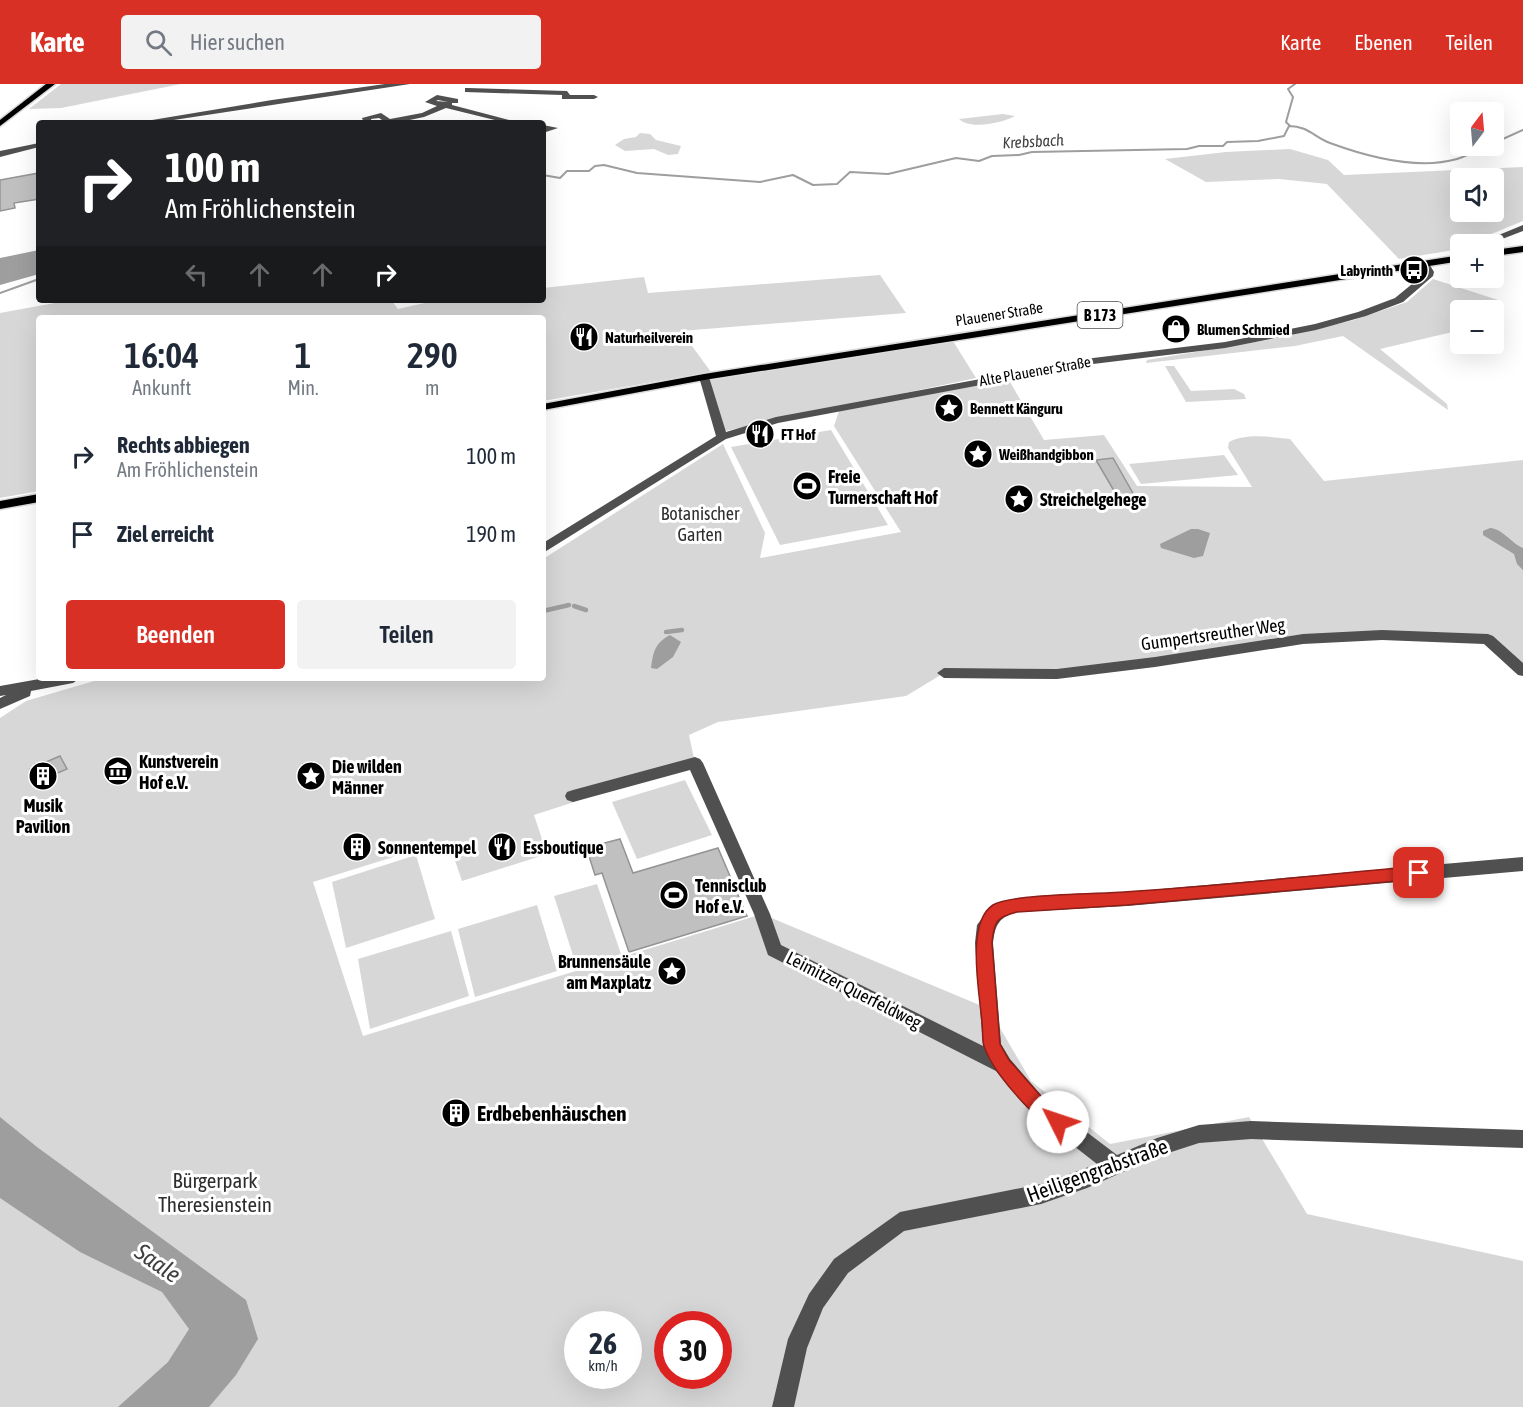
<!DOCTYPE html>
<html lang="de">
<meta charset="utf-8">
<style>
body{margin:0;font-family:"Asap Condensed",sans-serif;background:#f2f2f3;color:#1f2937;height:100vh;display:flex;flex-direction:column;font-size:22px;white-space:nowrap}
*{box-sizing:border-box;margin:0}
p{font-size:20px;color:#747a83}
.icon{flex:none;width:33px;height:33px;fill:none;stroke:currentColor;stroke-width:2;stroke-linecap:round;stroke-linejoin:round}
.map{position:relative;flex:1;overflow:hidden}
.sheet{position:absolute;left:36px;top:231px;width:510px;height:366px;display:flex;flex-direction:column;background:#fff;border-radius:6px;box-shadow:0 6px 24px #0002}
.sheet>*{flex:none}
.banner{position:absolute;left:36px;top:36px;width:510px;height:183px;border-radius:6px;box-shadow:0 6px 24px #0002;background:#202124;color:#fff;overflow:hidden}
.needle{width:39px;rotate:16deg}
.buttons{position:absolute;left:1450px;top:18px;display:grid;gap:12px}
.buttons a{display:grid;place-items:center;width:54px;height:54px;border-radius:6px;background:#fff;box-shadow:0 6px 24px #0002;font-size:30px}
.speed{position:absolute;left:564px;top:1227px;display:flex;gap:12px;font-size:30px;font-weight:700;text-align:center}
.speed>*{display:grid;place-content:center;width:78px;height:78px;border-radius:50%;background:#fff;box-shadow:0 6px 24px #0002;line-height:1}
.speed small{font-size:15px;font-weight:400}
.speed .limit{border:9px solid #d22;background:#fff;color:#111}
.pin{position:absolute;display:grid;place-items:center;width:51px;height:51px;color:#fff;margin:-26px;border-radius:12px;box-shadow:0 3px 9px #0006}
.me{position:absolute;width:66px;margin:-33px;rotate:311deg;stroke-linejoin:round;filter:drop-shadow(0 0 4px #0008)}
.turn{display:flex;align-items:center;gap:21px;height:126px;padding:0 30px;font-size:27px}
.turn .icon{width:78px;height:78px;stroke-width:2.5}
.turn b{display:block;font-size:42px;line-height:51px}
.lanes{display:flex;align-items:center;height:57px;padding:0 30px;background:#0003;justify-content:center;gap:30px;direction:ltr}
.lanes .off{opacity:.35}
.eta{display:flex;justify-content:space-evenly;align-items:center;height:102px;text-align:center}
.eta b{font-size:36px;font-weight:600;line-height:42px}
.button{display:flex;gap:12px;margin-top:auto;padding:12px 30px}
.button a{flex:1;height:69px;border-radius:6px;background:#d93025;color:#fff;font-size:24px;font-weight:600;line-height:69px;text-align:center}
.button a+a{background:#f2f2f3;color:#1f2937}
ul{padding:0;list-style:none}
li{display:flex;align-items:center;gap:18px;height:78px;padding:0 30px}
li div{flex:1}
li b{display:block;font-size:22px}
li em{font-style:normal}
header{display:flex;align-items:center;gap:36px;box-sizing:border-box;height:84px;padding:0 30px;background:#d93025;color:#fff}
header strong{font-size:28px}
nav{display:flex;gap:33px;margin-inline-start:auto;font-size:21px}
.search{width:420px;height:54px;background:#f2f2f3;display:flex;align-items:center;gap:15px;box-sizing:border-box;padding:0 21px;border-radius:6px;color:#747a83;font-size:22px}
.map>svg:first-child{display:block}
</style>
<header>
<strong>Karte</strong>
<div class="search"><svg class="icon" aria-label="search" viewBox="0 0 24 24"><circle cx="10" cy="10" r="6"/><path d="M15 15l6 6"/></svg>Hier suchen</div>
<nav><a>Karte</a><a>Ebenen</a><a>Teilen</a></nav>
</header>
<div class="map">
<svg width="1523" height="1323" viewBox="0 0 1523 1323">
<rect width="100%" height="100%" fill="#fff"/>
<g fill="#d7d7d7" fill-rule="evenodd">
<path d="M61 0H181L61 24 29 25Z"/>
<path d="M1003 30 1015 32C1002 39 971 46 959 35Z"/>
<path d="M640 49 650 50 656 56 681 62 678 70 668 71 654 65 625 67 615 61 624 55 636 53Z"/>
<path d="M1290 65 1328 76 1344 91 1523 83V137L1467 160H1461V163L1454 166 1399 175 1327 100 1279 95 1206 98 1165 75 1226 68ZM1461 94H1494V128H1461Z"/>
<path d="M880 191 906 229 681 247 711 288 543 317V234H39V407L0 414V229L71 216H271L273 219 286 216H391L398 225 438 216H543V204L644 193 648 209Z"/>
<path d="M1433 195 1498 216 1487 226H1461V246L1380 265 1447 320 1448 326 1343 252 1295 262 1146 279 1147 276 1273 255 1354 236 1407 218Z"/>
<path d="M953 257 976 294 725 347 709 296Z"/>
<path d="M1165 282H1174L1191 307 1234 305 1244 310 1246 315 1186 318Z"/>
<path d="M1010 298 1044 356 1104 351 1137 402 1252 403 1228 364 1229 358C1246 349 1271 353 1290 355L1324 397 1523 376V587L1488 555H1302L1057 590 944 589 906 612 718 638 689 651 695 679 534 731 547 770 462 797 448 756 313 798 363 952 762 830 989 925 1031 997 1110 1060 1249 1033 1307 1130 1523 1177V1323H0V634L26 617 94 597 169 594H543V475L723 360 765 449 760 474 901 448 834 342 839 327 970 302ZM578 1240H628V1292H578ZM668 1240H718V1292H668Z"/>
<path d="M831 346 888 441 780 461 731 363Z"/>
<path d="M1224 371 1238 391 1141 400 1129 380Z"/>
<path d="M685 696 712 751 637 775 612 718Z"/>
<path d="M416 771 435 835 346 864 332 798Z"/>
<path d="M597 800 621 870 577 884 554 812Z"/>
<path d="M537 821 557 887 475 913 458 845Z"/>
<path d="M451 847 469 912 370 945 358 875Z"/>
</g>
<g fill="#9e9e9e">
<path d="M39 166V190L0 201V174Z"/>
<path d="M1490 444C1503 445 1511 459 1523 464V486L1517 480 1514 470 1483 451V447Z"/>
<path d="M1191 445H1198L1210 449 1203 472 1194 474 1161 464 1160 460Z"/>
<path d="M670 551 681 558 673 573 657 585 651 584C653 568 655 559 670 551Z"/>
<path d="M0 1033 37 1063 246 1216 258 1255 236 1291 209 1323H118L168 1278 189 1245 162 1208 80 1168 0 1114Z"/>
</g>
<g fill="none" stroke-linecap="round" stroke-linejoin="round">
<g stroke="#9e9e9e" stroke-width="2">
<path d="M1290 42 1286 38 1293 13 1288 5 1295 0"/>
<path d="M1494 59 1523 46"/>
<path d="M543 91 560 94 567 87H589L595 82 604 81 637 89 760 98 793 91 813 101 837 100 850 88 888 90 956 74 979 77 992 72 1019 71 1032 68 1187 65 1199 62H1223L1227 58 1258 57 1284 52 1289 42C1308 42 1314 53 1330 59 1368 73 1418 86 1457 75 1468 72 1477 66 1487 62"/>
<path d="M0 209 39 195"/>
</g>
<g stroke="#9e9e9e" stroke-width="4.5">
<path d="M574 522 586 526"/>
<path d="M543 527 569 521"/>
<path d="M666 548 682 546"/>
</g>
</g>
<g fill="#c0c0c0" stroke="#949494" stroke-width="1.5">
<path d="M39 89V115L14 119 15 124 0 127V96Z"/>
<path d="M588 244 596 261 580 263 574 246Z"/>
<path d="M1113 374 1134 411 1117 412 1096 376Z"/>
<path d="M60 672 67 685 37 698 30 685Z"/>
<path d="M620 755 633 789 718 764 747 832 629 868 602 789 595 791 588 769 599 766 597 761Z"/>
</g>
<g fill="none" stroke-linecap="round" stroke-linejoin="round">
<g stroke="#dbdbdb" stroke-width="3">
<g id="major">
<path d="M46 0H55L0 42V36Z"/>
<path d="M1523 162V168L1494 172V166Z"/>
<path d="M1461 171V177L704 296 543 326V320L704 290Z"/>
<path d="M39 410V418L0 425V417Z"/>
</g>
</g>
<g fill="#505050" fill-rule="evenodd">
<path d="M385 0H410L154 39H134L272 16Z"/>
<path d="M468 4 567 7 570 11H594L598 13 594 15H562V11L465 8V4Z"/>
<path d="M437 11 458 15V19H452V21L521 39H507L446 24 424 33 395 39H378L382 36 379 34 371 35 372 39H364L362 34 381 29 390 35 422 29 437 22 425 18ZM438 16 448 18 436 17Z"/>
<path d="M543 41 558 44 543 49Z"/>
<path d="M39 59V63L0 73V67Z"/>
<path d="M1523 141V147L1489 160H1477Z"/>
<path d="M1422 178H1428L1434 188 1433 192 1403 218 1366 232 1316 246 1225 264 1093 280 778 339 726 355 543 469V459L716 352 699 293 700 291H708L709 293 726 348 776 333 1093 274 1225 258 1315 240 1358 228 1395 214 1423 191Z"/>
<path d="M1382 546 1488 550 1493 552 1523 579V592L1518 591 1484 560 1382 556 1303 560 1155 583 1057 595 944 594 937 589 944 584 1057 585 1155 573 1303 550Z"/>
<path d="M45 594H80L73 599 31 607 30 612 0 625V614L6 611 0 612V602Z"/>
<path d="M695 673 700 675 703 679 770 830 781 861 983 962 975 859 977 841 992 821 1017 814 1127 808 1523 773V787L1127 822 1017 828C999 833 995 841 993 859L1001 960 1010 975 1047 1018 1117 1071 1157 1054 1199 1041 1251 1037 1523 1046V1064L1251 1055 1199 1059 1159 1072 1087 1104 1041 1120 904 1147 848 1189 823 1224 807 1264 794 1323H772L788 1255 809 1210 834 1175 900 1128 1041 1100 1097 1080 1033 1030 996 987 768 871 754 830 690 686 573 718 567 716 565 712 567 708 573 706Z"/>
</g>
<use href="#major" fill="#000" fill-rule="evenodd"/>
</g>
<path fill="#d93025" stroke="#8d1f18" stroke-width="1.5" d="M1419 782 1424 784 1427 789 1424 793 1419 795 1127 821 1017 828C996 833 994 838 992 859L1000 960 1009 976 1046 1018 1064 1032 1067 1038 1064 1043 1058 1046C1034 1036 992 987 984 962 982 955 983 946 982 939 980 910 965 839 993 821 1010 810 1099 810 1124 808 1222 802 1321 791 1419 782Z"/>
<defs>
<g id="bus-disc" transform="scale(1.5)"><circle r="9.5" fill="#000" stroke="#fff"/><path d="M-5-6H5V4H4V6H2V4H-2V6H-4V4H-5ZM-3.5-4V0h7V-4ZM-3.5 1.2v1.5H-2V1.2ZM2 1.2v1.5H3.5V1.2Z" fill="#fff"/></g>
<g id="shop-disc" transform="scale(1.5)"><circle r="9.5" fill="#000" stroke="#fff"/><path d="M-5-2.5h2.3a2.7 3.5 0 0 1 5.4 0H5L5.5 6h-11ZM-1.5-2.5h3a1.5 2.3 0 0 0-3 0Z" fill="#fff"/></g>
<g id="restaurant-disc" transform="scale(1.5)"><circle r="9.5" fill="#000" stroke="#fff"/><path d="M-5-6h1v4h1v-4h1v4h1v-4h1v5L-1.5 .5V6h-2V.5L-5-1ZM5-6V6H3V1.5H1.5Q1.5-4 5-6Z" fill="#fff"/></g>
<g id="sight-disc" transform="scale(1.5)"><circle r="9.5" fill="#000" stroke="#fff"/><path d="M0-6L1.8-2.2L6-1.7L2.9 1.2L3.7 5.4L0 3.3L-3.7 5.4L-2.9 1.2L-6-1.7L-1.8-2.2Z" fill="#fff"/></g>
<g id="stadium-disc" transform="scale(1.5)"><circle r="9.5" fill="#000" stroke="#fff"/><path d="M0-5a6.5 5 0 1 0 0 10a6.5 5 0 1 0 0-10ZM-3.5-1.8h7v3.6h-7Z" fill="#fff"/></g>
<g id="museum-disc" transform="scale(1.5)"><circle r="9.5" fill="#000" stroke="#fff"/><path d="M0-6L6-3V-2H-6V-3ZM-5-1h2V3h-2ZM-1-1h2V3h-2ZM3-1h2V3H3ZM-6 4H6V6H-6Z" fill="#fff"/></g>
<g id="building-disc" transform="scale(1.5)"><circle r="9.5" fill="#000" stroke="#fff"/><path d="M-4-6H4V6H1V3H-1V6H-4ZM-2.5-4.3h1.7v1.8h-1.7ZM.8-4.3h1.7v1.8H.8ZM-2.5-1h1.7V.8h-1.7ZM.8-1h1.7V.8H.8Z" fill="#fff"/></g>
</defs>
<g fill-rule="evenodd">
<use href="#bus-disc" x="1414" y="186"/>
<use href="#shop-disc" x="1176" y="245"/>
<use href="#restaurant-disc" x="584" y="253"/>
<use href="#sight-disc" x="949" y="324"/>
<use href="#restaurant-disc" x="760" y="350"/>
<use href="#sight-disc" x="978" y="370"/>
<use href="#stadium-disc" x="807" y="402"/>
<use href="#sight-disc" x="1019" y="415"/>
<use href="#museum-disc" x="118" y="687"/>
<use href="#building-disc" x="43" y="692"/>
<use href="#sight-disc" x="311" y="692"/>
<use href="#building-disc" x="357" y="763"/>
<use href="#restaurant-disc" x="502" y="763"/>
<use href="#stadium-disc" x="674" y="811"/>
<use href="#sight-disc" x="672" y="887"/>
<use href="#building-disc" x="456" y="1029"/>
</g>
<g text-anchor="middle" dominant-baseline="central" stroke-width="6" stroke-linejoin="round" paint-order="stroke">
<g font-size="15" font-weight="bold" fill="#000" stroke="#fff" text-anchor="start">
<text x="1393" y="186" text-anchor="end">Labyrinth</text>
<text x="1197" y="245">Blumen Schmied</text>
<text x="605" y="253">Naturheilverein</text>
<text x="970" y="324">Bennett Känguru</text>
<text x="781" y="350">FT Hof</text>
<text x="999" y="370">Weißhandgibbon</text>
</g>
<g font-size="15" fill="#000" stroke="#fff">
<text transform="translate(999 230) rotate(-9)">Plauener Straße</text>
<text transform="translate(1035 287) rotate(-10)">Alte Plauener Straße</text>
</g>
<g font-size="16" font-style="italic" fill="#3f3f3f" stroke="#fff">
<text transform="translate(1033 57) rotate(-3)">Krebsbach</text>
</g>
<rect fill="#fff" stroke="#4c4c4c" stroke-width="1.5" x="1077.5" y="218" width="45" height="26" rx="4.5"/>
<g font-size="16" font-weight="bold" fill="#000">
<text x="1100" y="231">B 173</text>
</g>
<g font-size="18" font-weight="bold" fill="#000" stroke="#fff" text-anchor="start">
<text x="828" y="392">Freie<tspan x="828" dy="21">Turnerschaft Hof</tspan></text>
<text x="1040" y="415">Streichelgehege</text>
<text x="139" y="677">Kunstverein<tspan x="139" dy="21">Hof e.V.</tspan></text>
<text x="332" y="682">Die wilden<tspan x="332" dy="21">Männer</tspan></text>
<text x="43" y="721" text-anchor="middle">Musik<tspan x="43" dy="21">Pavilion</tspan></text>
<text x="378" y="763">Sonnentempel</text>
<text x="523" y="763">Essboutique</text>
<text x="695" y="801">Tennisclub<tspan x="695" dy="21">Hof e.V.</tspan></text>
<text x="651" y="877" text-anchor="end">Brunnensäule<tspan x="651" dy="21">am Maxplatz</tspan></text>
</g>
<g font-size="18" fill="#2e2e2e" stroke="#fff">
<text x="700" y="429">Botanischer<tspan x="700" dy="21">Garten</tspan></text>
</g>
<g font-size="18" fill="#000" stroke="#fff">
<text transform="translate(1213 550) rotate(-8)">Gumpertsreuther Weg</text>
<text transform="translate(854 906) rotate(27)">Leimitzer Querfeldweg</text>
</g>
<g font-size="21" font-weight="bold" fill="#000" stroke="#fff" text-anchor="start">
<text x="477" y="1029">Erdbebenhäuschen</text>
</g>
<g font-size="21" fill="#000" stroke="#fff">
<text transform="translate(1097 1086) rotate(-20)">Heiligengrabstraße</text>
</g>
<g font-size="21" fill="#2e2e2e" stroke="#fff">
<text x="215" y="1096">Bürgerpark<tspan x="215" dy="24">Theresienstein</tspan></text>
</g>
<g font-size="24" font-style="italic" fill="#3f3f3f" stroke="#fff">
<text transform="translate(158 1179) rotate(35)">Saale</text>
</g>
</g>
</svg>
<div class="buttons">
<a><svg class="needle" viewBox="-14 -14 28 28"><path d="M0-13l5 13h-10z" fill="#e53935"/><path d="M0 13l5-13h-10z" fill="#747a83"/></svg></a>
<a><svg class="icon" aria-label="sound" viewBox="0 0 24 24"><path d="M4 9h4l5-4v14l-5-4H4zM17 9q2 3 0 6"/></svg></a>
<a>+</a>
<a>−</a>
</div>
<div class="speed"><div>26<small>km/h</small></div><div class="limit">30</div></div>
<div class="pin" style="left:1419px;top:789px;background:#d93025"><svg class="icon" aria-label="arrive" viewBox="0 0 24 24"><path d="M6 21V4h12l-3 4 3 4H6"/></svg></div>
<svg class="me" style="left:1058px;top:1038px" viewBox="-20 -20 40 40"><circle r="19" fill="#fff"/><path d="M0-13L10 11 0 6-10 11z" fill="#d93025"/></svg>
<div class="banner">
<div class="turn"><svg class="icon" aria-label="right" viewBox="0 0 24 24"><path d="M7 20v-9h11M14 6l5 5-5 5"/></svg><div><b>100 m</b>Am Fröhlichenstein</div></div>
<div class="lanes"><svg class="icon off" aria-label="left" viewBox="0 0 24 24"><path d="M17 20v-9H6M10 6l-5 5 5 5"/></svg><svg class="icon off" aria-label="ahead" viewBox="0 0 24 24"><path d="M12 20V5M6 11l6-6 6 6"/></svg><svg class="icon off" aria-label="ahead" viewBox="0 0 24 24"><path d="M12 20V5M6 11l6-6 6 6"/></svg><svg class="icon" aria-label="right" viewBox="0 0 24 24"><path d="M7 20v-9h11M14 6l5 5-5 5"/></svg></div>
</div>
<section class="sheet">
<div class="eta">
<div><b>16:04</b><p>Ankunft</p></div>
<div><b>1</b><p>Min.</p></div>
<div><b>290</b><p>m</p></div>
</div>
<ul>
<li><svg class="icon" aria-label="right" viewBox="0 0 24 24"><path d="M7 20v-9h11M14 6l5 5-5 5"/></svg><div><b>Rechts abbiegen</b><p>Am Fröhlichenstein</p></div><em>100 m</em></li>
<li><svg class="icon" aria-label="arrive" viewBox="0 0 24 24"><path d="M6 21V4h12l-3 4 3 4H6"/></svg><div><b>Ziel erreicht</b></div><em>190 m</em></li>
</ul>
<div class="button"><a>Beenden</a><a>Teilen</a></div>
</section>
</div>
